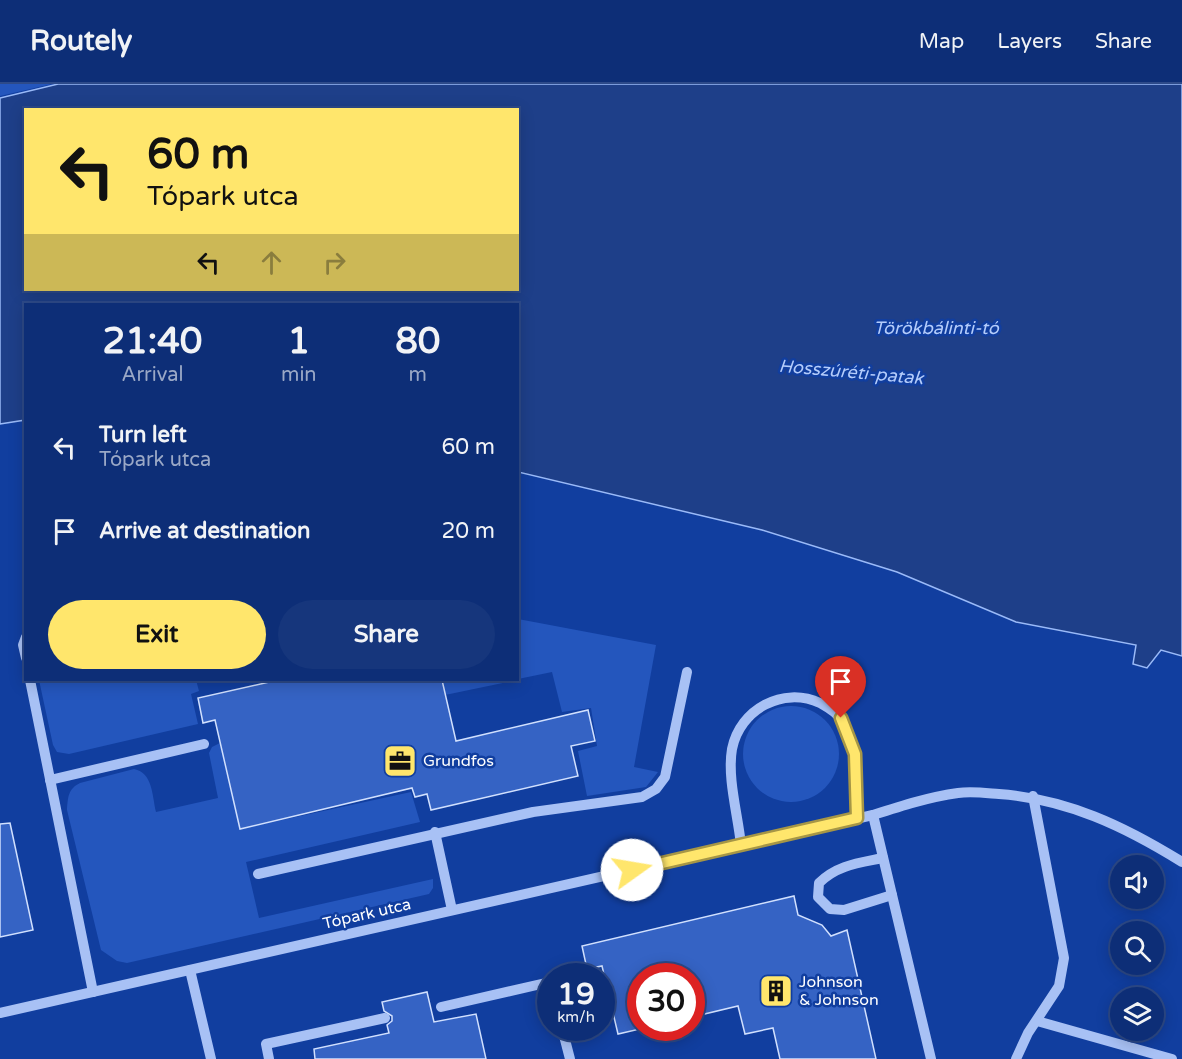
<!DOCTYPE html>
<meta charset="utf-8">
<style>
body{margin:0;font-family:"Varela Round",sans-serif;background:#16367c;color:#f1f3f6;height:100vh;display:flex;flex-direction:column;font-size:22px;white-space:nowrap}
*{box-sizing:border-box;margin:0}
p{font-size:20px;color:#9aa8c6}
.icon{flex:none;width:33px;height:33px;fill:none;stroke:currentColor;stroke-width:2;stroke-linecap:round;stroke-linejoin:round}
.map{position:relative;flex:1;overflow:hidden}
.details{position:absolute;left:24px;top:219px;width:495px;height:378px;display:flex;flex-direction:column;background:#0d2e77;border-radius:0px;box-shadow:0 3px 15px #0003,0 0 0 2px #2d4a89}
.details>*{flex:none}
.banner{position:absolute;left:24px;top:24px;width:495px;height:183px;border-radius:0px;box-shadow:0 3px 15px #0003,0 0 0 2px #2d4a89;background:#ffe66c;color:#111;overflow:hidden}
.tools{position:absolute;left:1110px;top:771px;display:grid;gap:12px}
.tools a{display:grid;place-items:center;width:54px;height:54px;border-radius:50%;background:#0d2e77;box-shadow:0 3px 15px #0003,0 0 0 2px #2d4a89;font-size:30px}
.speed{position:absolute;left:537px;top:879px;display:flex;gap:12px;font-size:30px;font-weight:700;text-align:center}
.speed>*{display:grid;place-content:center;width:78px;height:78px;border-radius:50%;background:#0d2e77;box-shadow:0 3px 15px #0003,0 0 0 2px #2d4a89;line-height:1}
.speed small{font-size:15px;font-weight:400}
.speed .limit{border:9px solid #d22;background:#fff;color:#111}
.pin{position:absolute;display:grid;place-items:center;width:51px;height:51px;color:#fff;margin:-62px -26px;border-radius:50% 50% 50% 0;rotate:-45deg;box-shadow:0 0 6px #0007}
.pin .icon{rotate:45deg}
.me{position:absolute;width:66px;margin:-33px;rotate:77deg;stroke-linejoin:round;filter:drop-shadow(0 0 4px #0008)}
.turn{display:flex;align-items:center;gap:21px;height:126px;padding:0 24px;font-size:27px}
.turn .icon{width:78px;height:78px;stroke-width:2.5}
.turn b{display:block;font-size:42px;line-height:51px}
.lanes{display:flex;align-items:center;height:57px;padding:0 24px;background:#0003;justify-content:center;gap:30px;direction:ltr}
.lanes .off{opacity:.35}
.eta{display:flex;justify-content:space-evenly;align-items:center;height:102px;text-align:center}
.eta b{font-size:36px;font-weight:700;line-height:42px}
.button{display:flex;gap:12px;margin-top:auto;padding:12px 24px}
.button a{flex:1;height:69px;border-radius:36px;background:#ffe66c;color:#111;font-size:24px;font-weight:700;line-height:69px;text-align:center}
.button a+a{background:#16367c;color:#f1f3f6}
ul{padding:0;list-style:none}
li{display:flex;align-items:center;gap:18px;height:84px;padding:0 24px}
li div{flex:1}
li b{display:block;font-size:22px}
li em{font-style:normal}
header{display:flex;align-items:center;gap:36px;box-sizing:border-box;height:84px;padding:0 30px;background:#0d2e77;border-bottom:2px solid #2d4a89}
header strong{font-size:28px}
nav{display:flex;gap:33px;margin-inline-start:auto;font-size:21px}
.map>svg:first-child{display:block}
</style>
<header>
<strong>Routely</strong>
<nav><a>Map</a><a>Layers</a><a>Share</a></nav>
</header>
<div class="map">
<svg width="1182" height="975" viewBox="0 0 1182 975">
<rect width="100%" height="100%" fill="#113e9f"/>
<g fill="#2456bd">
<path d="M0 0H52L0 12Z"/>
<path d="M518 535 656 561 634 683 658 688 646 703 587 712 578 667 597 662 591 624 562 628 552 588 518 595Z"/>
<path d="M39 596H196L199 607 191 610 198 640 69 670 57 668 53 661Z"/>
<path d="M443 596H517L445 611Z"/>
<circle cx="791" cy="670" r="48"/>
<path d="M220 659 240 745 411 708 420 738 246 778 259 834 433 795V804L429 810 127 879 117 877 101 866 67 726C68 713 68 705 80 699L134 685C153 689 152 711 156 728L218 714 209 669 212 663Z"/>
</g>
<path fill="#1e3f89" stroke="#9abaf8" stroke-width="1.5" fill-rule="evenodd" d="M58 0H1182V572L1161 566 1147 584 1133 580 1136 561 1016 538 897 488 762 446 518 388V220H26L25 336 0 340V14ZM26 26H518V206H26Z"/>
<g fill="#3563c4" stroke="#d1e0fe" stroke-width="1.5">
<path d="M278 596H442L456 657 588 626 595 657 571 662 578 692 431 726 427 710 415 713 412 704 240 745 215 636 203 639 198 614Z"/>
<path d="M10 739 33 846 0 853V740Z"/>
<path d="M794 812 798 831 822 841 831 852 847 846 876 975H780L773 944 745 950 738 922 692 933V892H640V945L618 950 602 882 587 885 582 862Z"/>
<path d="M427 908 434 938 476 930 486 975H315L314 965 389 949 387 941 392 937V932L384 927 382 918Z"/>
</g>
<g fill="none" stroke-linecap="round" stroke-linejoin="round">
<g stroke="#a8c1f5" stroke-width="10">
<path d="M26 553 23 561 26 574"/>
<path d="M30 596 93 908"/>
<path d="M50 696 204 660"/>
<path d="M873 731 931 975"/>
<path d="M435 748 452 826"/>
<path d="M741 761C738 731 727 694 732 665 740 625 783 602 820 619 827 623 837 628 841 636 859 665 858 701 857 734"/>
<path d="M883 774C859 779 837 781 819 799L818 813 830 825 844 826 892 811"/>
<path d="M258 790 533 728 642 713 656 705 665 693 687 588"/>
<path d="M190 886 211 975"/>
<path d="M441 923 550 898"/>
<path d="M0 929 873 731C901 722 929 713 958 709 971 707 986 709 999 710 1067 715 1124 742 1182 778"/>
<path d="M1037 937 1172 975"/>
<path d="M562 944 570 975"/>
<path d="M269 975 266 960 385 934"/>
<path d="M1016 975 1028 949 1059 902 1064 874 1033 712"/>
</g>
</g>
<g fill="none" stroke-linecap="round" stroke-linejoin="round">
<g stroke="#a69646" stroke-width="15">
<path id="route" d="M632 786 857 734 855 670 841 634"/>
</g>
<use href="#route" stroke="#ffe66c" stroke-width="10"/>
</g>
<defs>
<g id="office-square" transform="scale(1.725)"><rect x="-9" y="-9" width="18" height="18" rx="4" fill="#ffe66c" stroke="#113e9f"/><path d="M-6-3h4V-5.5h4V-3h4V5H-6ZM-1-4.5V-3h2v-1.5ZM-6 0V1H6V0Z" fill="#111"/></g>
<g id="building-square" transform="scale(1.725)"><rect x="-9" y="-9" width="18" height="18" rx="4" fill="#ffe66c" stroke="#113e9f"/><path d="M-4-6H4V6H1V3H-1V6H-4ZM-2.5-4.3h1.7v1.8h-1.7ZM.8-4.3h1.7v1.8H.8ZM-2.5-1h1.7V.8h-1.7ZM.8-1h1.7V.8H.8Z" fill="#111"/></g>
</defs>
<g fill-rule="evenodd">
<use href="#office-square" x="400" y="677"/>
<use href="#building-square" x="776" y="907"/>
</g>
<g text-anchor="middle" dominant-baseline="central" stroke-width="5" stroke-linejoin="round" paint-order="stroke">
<g font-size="16" fill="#fff" stroke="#113e9f" text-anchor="start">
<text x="423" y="677">Grundfos</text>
<text x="799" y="898">Johnson<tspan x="799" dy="18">&amp; Johnson</tspan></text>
</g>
<g font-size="16" fill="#fff" stroke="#113e9f">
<text transform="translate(367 830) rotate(-13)">Tópark utca</text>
</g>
<g font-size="18" font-style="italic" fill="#b4ccfb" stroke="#113e9f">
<text x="936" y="244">Törökbálinti-tó</text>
<text transform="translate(851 288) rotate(5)">Hosszúréti-patak</text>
</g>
</g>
</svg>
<div class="tools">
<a><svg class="icon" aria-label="sound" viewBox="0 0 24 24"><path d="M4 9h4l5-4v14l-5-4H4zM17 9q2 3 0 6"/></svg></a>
<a><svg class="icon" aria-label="search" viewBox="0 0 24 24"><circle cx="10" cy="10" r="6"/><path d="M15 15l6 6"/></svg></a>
<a><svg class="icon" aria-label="layers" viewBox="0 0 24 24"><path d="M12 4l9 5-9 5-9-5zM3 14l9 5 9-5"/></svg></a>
</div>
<div class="speed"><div>19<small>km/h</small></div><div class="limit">30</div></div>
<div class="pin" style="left:841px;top:634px;background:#d93025"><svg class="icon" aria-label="arrive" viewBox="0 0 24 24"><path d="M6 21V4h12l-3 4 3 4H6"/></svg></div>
<svg class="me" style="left:632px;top:786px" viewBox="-20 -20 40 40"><circle r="19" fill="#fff"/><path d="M0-13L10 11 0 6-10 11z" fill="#ffe66c"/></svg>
<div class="banner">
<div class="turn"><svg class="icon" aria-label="left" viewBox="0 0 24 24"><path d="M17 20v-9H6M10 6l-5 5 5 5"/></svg><div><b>60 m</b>Tópark utca</div></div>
<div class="lanes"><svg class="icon" aria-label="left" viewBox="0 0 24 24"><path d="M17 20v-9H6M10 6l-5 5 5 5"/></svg><svg class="icon off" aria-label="ahead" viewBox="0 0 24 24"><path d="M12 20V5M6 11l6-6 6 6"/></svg><svg class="icon off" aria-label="right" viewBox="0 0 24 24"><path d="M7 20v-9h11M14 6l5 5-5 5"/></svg></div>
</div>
<section class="details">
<div class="eta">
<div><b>21:40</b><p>Arrival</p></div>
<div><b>1</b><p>min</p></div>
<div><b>80</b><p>m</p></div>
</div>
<ul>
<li><svg class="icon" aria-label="left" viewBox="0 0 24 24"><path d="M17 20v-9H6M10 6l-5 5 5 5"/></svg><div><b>Turn left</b><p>Tópark utca</p></div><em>60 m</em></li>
<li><svg class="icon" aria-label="arrive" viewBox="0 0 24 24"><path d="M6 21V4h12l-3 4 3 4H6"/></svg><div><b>Arrive at destination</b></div><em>20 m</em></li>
</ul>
<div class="button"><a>Exit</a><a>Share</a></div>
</section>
</div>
